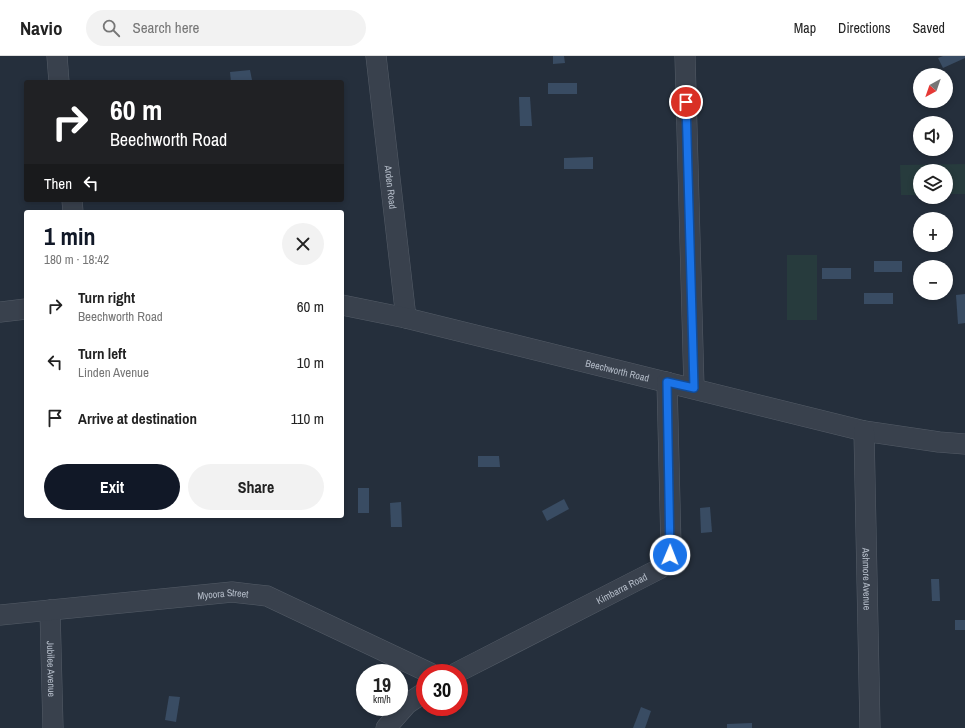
<!DOCTYPE html>
<meta charset="utf-8">
<style>
body{margin:0;font-family:"Archivo Narrow",sans-serif;background:#f2f2f2;color:#222;height:100vh;display:flex;flex-direction:column;font-size:15px;white-space:nowrap}
*{box-sizing:border-box;margin:0}
p{font-size:13px;color:#767676}
.icon{flex:none;width:22px;height:22px;fill:none;stroke:currentColor;stroke-width:2;stroke-linecap:round;stroke-linejoin:round}
.map{position:relative;flex:1;overflow:hidden}
.details{position:absolute;left:24px;top:154px;width:320px;height:308px;display:flex;flex-direction:column;background:#fff;border-radius:4px;box-shadow:0 2px 6px #0003}
.details>*{flex:none}
.banner{position:absolute;left:24px;top:24px;width:320px;height:122px;border-radius:4px;box-shadow:0 2px 6px #0003;background:#202124;color:#fff;overflow:hidden}
.needle{width:26px;rotate:220deg}
.tools{position:absolute;left:913px;top:12px;display:grid;gap:8px}
.tools a{display:grid;place-items:center;width:40px;height:40px;border-radius:50%;background:#fff;box-shadow:0 2px 6px #0003;font-size:20px}
.speed{position:absolute;left:356px;top:608px;display:flex;gap:8px;font-size:20px;font-weight:700;text-align:center}
.speed>*{display:grid;place-content:center;width:52px;height:52px;border-radius:50%;background:#fff;box-shadow:0 2px 6px #0003;line-height:1}
.speed small{font-size:10px;font-weight:400}
.speed .limit{border:6px solid #d22;background:#fff;color:#111}
.pin{position:absolute;display:grid;place-items:center;width:34px;height:34px;color:#fff;margin:-17px;border:2px solid #fff;border-radius:50%;box-shadow:0 1px 4px #0007}
.me{position:absolute;width:44px;margin:-22px;rotate:1deg;stroke-linejoin:round;filter:drop-shadow(0 0 3px #0008)}
.turn{display:flex;align-items:center;gap:14px;height:84px;padding:0 20px;font-size:18px}
.turn .icon{width:52px;height:52px;stroke-width:2.5}
.turn b{display:block;font-size:28px;line-height:34px}
.then{display:flex;align-items:center;height:38px;padding:0 20px;background:#0003;gap:8px;font-size:15px}
.round{display:grid;place-items:center;flex:none;width:42px;height:42px;border-radius:21px;background:#f2f2f2}
.head{display:flex;align-items:center;justify-content:space-between;height:68px;padding:0 20px}
h1{font-size:24px;font-weight:700;line-height:30px;color:#111827}
.action{display:flex;gap:8px;margin-top:auto;padding:8px 20px}
.action a{flex:1;height:46px;border-radius:24px;background:#111827;color:#fff;font-size:16px;font-weight:700;line-height:46px;text-align:center}
.action a+a{background:#f2f2f2;color:#222}
ul{padding:0;list-style:none}
li{display:flex;align-items:center;gap:12px;height:56px;padding:0 20px}
li div{flex:1}
li b{display:block;font-size:15px}
li em{font-style:normal}
header{display:flex;align-items:center;gap:24px;box-sizing:border-box;height:56px;padding:0 20px;background:#fff;border-bottom:1px solid #e0e0e0}
header strong{font-size:19px}
nav{display:flex;gap:22px;margin-inline-start:auto;font-size:14px}
.search{width:280px;height:36px;background:#f2f2f2;display:flex;align-items:center;gap:10px;box-sizing:border-box;padding:0 14px;border-radius:22px;color:#767676;font-size:15px}
.map>svg:first-child{display:block}
</style>
<header>
<strong>Navio</strong>
<div class="search"><svg class="icon" aria-label="search" viewBox="0 0 24 24"><circle cx="10" cy="10" r="6"/><path d="M15 15l6 6"/></svg>Search here</div>
<nav><a>Map</a><a>Directions</a><a>Saved</a></nav>
</header>
<div class="map">
<svg width="965" height="672" viewBox="0 0 965 672">
<rect width="100%" height="100%" fill="#252f3c"/>
<g fill="#273b3d">
<path d="M965 108V138H946V115H920V139H901L900 109Z"/>
<rect x="787" y="199" width="30" height="65"/>
</g>
<g fill="#394c63">
<path d="M553 0H564L565 7 553 8Z"/>
<path d="M943 0H965V2L943 12 938 2Z"/>
<path d="M250 14 252 24 231 26 230 16Z"/>
<rect x="548" y="27" width="29" height="11"/>
<path d="M519 41H530L532 70H520Z"/>
<path d="M593 101V113H564V102Z"/>
<rect x="874" y="205" width="28" height="11"/>
<rect x="822" y="212" width="29" height="11"/>
<rect x="864" y="237" width="29" height="11"/>
<path d="M965 238V267L958 268 956 239Z"/>
<path d="M478 400H499L500 411H478Z"/>
<rect x="358" y="432" width="11" height="25"/>
<path d="M564 443 569 453 547 465 542 455Z"/>
<path d="M401 446 402 471H391L390 447Z"/>
<path d="M710 451 712 476 701 477 700 452Z"/>
<path d="M931 523H939L940 545H932Z"/>
<rect x="955" y="564" width="10" height="10"/>
<path d="M169 640 180 641 176 666 165 664Z"/>
<path d="M641 651 651 655 645 672H633Z"/>
<path d="M752 667V672H727V668Z"/>
</g>
<g fill="none" stroke-linecap="round" stroke-linejoin="round">
<g stroke="#545c67" stroke-width="21">
<g id="street">
<path d="M57 0 59 26"/>
<path id="s1" d="M376 0 406 262"/>
<path d="M685 0 694 332"/>
<path d="M72 144 73 156"/>
<path id="s2" d="M342 249 406 262 864 375 939 386 965 388"/>
<path d="M0 256 26 253"/>
<path id="s3" d="M864 375 870 672"/>
<path id="s4" d="M50 554 53 672"/>
<path id="s5" d="M0 559 232 536 267 540 430 617"/>
<path id="s6" d="M456 617 659 513C667 506 670 501 671 490L667 326"/>
<path d="M386 672 407 648 425 636"/>
</g>
</g>
<use href="#street" stroke="#39414d" stroke-width="20"/>
</g>
<g fill="none" stroke-linecap="round" stroke-linejoin="round">
<g stroke="#114b97" stroke-width="10">
<path id="route" d="M670 499 667 326 694 332 686 46"/>
</g>
<use href="#route" stroke="#1a73e8" stroke-width="7"/>
</g>
<g text-anchor="middle" dominant-baseline="central" stroke-width="4" stroke-linejoin="round" paint-order="stroke">
<g font-size="10" fill="#b4bcc8" stroke="#1e2631">
<text stroke="none"><textPath href="#s1" startOffset="132">Arden Road</textPath></text>
<text stroke="none"><textPath href="#s2" startOffset="283">Beechworth Road</textPath></text>
<text stroke="none"><textPath href="#s3" startOffset="148">Ashmore Avenue</textPath></text>
<text stroke="none"><textPath href="#s6" startOffset="186">Kimbarra Road</textPath></text>
<text stroke="none"><textPath href="#s5" startOffset="224">Myoora Street</textPath></text>
<text stroke="none"><textPath href="#s4" startOffset="59">Jubilee Avenue</textPath></text>
</g>
</g>
</svg>
<div class="tools">
<a><svg class="needle" viewBox="-14 -14 28 28"><path d="M0-13l5 13h-10z" fill="#e53935"/><path d="M0 13l5-13h-10z" fill="#767676"/></svg></a>
<a><svg class="icon" aria-label="sound" viewBox="0 0 24 24"><path d="M4 9h4l5-4v14l-5-4H4zM17 9q2 3 0 6"/></svg></a>
<a><svg class="icon" aria-label="layers" viewBox="0 0 24 24"><path d="M12 4l9 5-9 5-9-5zM3 14l9 5 9-5"/></svg></a>
<a>+</a>
<a>−</a>
</div>
<div class="speed"><div>19<small>km/h</small></div><div class="limit">30</div></div>
<div class="pin" style="left:686px;top:46px;background:#d93025"><svg class="icon" aria-label="arrive" viewBox="0 0 24 24"><path d="M6 21V4h12l-3 4 3 4H6"/></svg></div>
<svg class="me" style="left:670px;top:499px" viewBox="-20 -20 40 40"><circle r="17" fill="#1a73e8" stroke="#fff" stroke-width="3"/><path d="M0-11L8 9 0 5-8 9z" fill="#fff"/></svg>
<div class="banner">
<div class="turn"><svg class="icon" aria-label="right" viewBox="0 0 24 24"><path d="M7 20v-9h11M14 6l5 5-5 5"/></svg><div><b>60 m</b>Beechworth Road</div></div>
<div class="then">Then<svg class="icon" aria-label="left" viewBox="0 0 24 24"><path d="M17 20v-9H6M10 6l-5 5 5 5"/></svg></div>
</div>
<section class="details">
<div class="head"><div><h1>1 min</h1><p>180 m · 18:42</p></div><a class="round"><svg class="icon" aria-label="close" viewBox="0 0 24 24"><path d="M6 6l12 12M18 6L6 18"/></svg></a></div>
<ul>
<li><svg class="icon" aria-label="right" viewBox="0 0 24 24"><path d="M7 20v-9h11M14 6l5 5-5 5"/></svg><div><b>Turn right</b><p>Beechworth Road</p></div><em>60 m</em></li>
<li><svg class="icon" aria-label="left" viewBox="0 0 24 24"><path d="M17 20v-9H6M10 6l-5 5 5 5"/></svg><div><b>Turn left</b><p>Linden Avenue</p></div><em>10 m</em></li>
<li><svg class="icon" aria-label="arrive" viewBox="0 0 24 24"><path d="M6 21V4h12l-3 4 3 4H6"/></svg><div><b>Arrive at destination</b></div><em>110 m</em></li>
</ul>
<div class="action"><a>Exit</a><a>Share</a></div>
</section>
</div>
